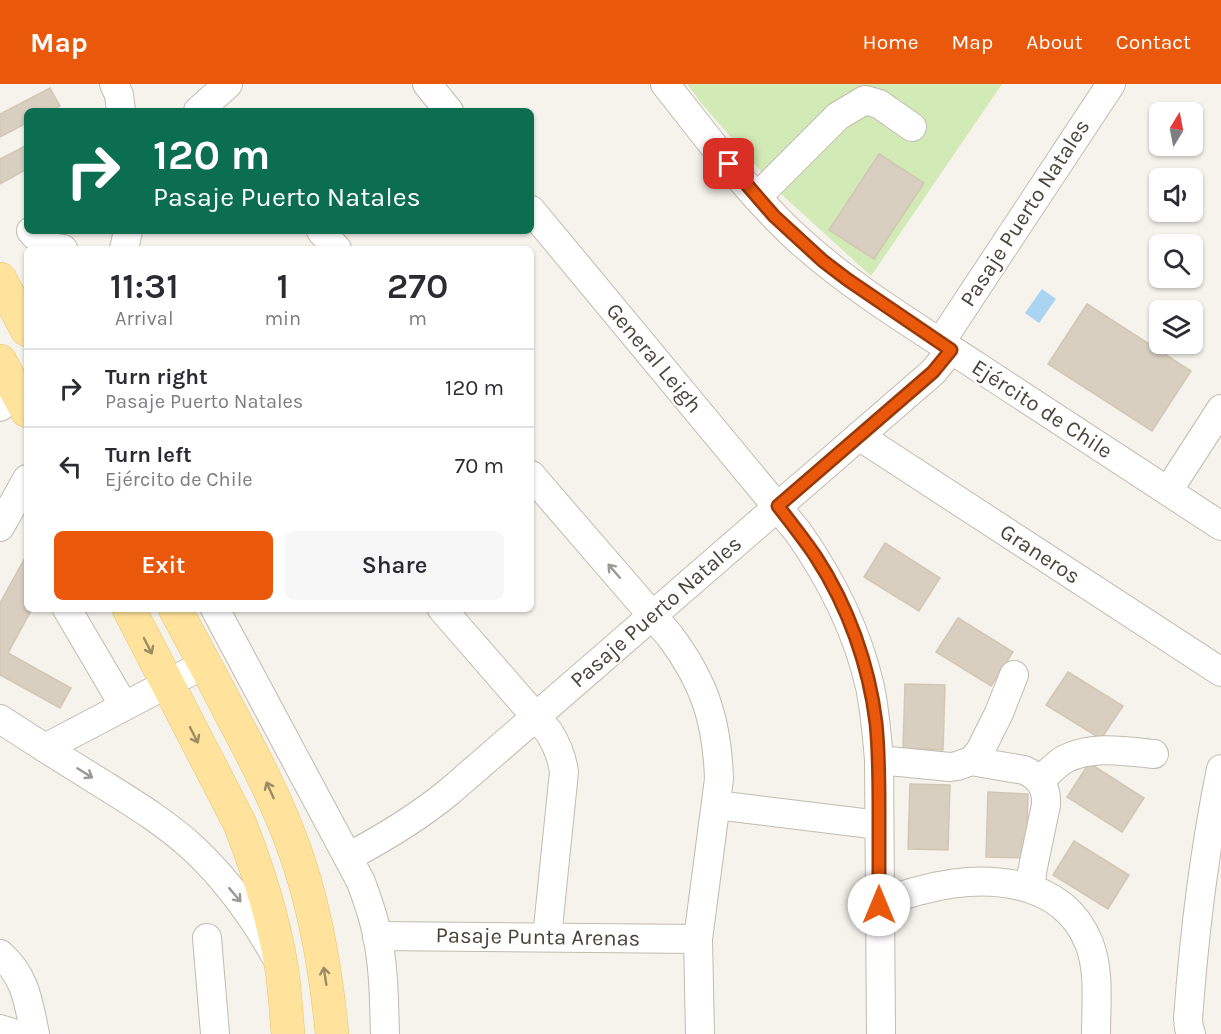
<!DOCTYPE html>
<meta charset="utf-8">
<style>
body{margin:0;font-family:Karla,sans-serif;background:#f7f7f7;color:#2b2b33;height:100vh;display:flex;flex-direction:column;font-size:22px;white-space:nowrap}
*{box-sizing:border-box;margin:0}
p{font-size:20px;color:#7c7c81}
.icon{flex:none;width:33px;height:33px;fill:none;stroke:currentColor;stroke-width:2;stroke-linecap:round;stroke-linejoin:round}
.map{position:relative;flex:1;overflow:hidden}
.side{position:absolute;left:24px;top:162px;width:510px;height:366px;display:flex;flex-direction:column;background:#fff;border-radius:9px;box-shadow:0 2px 4px #0004}
.side>*{flex:none}
.guide{position:absolute;left:24px;top:24px;width:510px;height:126px;border-radius:9px;box-shadow:0 2px 4px #0004;background:#0b6e4f;color:#fff;overflow:hidden}
.needle{width:39px;rotate:10deg}
.fabs{position:absolute;left:1149px;top:18px;display:grid;gap:12px}
.fabs a{display:grid;place-items:center;width:54px;height:54px;border-radius:9px;background:#fff;box-shadow:0 2px 4px #0004;font-size:30px}
.pin{position:absolute;display:grid;place-items:center;width:51px;height:51px;color:#fff;margin:-26px;border-radius:12px;box-shadow:0 3px 9px #0006}
.me{position:absolute;width:66px;margin:-33px;rotate:0deg;stroke-linejoin:round;filter:drop-shadow(0 0 4px #0008)}
.turn{display:flex;align-items:center;gap:21px;height:126px;padding:0 30px;font-size:27px}
.turn .icon{width:78px;height:78px;stroke-width:2.5}
.turn b{display:block;font-size:42px;line-height:51px}
.eta{display:flex;justify-content:space-evenly;align-items:center;height:102px;text-align:center}
.eta b{font-size:36px;font-weight:600;line-height:42px}
.button{display:flex;gap:12px;margin-top:auto;padding:12px 30px}
.button a{flex:1;height:69px;border-radius:9px;background:#ea580c;color:#fff;font-size:24px;font-weight:600;line-height:69px;text-align:center}
.button a+a{background:#f7f7f7;color:#2b2b33}
ul{padding:0;list-style:none}
li{display:flex;align-items:center;gap:18px;height:78px;padding:0 30px;border-top:2px solid #e1e1e2}
li div{flex:1}
li b{display:block;font-size:22px}
li em{font-style:normal}
header{display:flex;align-items:center;gap:36px;box-sizing:border-box;height:84px;padding:0 30px;background:#ea580c;color:#fff}
header strong{font-size:28px}
nav{display:flex;gap:33px;margin-inline-start:auto;font-size:21px}
.map>svg:first-child{display:block}
</style>
<header>
<strong>Map</strong>
<nav><a>Home</a><a>Map</a><a>About</a><a>Contact</a></nav>
</header>
<div class="map">
<svg width="1221" height="950" viewBox="0 0 1221 950">
<rect width="100%" height="100%" fill="#f6f3ec"/>
<path fill="#d2eab5" d="M687 0H1002L871 192 780 109 701 19Z"/>
<path fill="#a9d4f2" d="M1042 205 1056 215 1039 239 1025 229Z"/>
<g fill="#d8cfc1" stroke="#d3c7b4" stroke-width="1.5">
<path d="M50 4 60 22 51 27H27V39L0 53V30Z"/>
<path d="M27 61V85L0 100V75Z"/>
<path d="M879 70 924 99 874 175 829 146Z"/>
<path d="M1087 220 1191 287 1152 347 1048 280Z"/>
<path d="M885 459 940 494 919 527 864 493Z"/>
<path d="M27 470V525H32L8 569 71 604 60 624 0 591V519Z"/>
<path d="M958 534 1013 568 991 602 936 568Z"/>
<path d="M1068 588 1123 622 1101 655 1046 621Z"/>
<path d="M905 600 945 601 943 666 903 664Z"/>
<path d="M1089 679 1144 714 1122 748 1067 713Z"/>
<path d="M910 700 950 701 948 766 908 765Z"/>
<path d="M988 708 1028 710 1026 774 986 773Z"/>
<path d="M1074 757 1129 791 1108 825 1053 791Z"/>
</g>
<g fill="none" stroke-linecap="round" stroke-linejoin="round">
<g stroke="#c2bbae" stroke-width="30">
<g id="minor">
<path d="M114 0 119 11 121 27"/>
<path d="M427 0 449 27"/>
<path d="M665 0C708 54 749 111 801 158 855 206 918 244 978 283 1059 336 1140 389 1221 442"/>
<path d="M198 27 228 0"/>
<path d="M757 113 838 32 865 16 879 20 912 43"/>
<path d="M531 126 798 448C831 495 857 546 870 603 875 627 877 652 879 676L881 950"/>
<path d="M31 147C40 158 49 164 63 165"/>
<path d="M321 147 337 165"/>
<path d="M124 165 128 147"/>
<path d="M940 259 1111 0"/>
<path d="M0 323 17 309"/>
<path d="M859 352 1221 588"/>
<path d="M531 391 670 552C705 599 717 637 719 695L698 855 700 950"/>
<path d="M1168 407 1221 325"/>
<path d="M0 443 27 395"/>
<path d="M67 525 124 622"/>
<path d="M215 525 361 798C367 815 374 833 377 851 384 883 384 918 385 950"/>
<path d="M442 525 549 648C557 661 562 673 564 688L547 853"/>
<path d="M0 635C34 657 67 678 101 699 133 719 166 739 194 765 227 796 253 832 275 871"/>
<path d="M45 664 205 580"/>
<path d="M879 676 950 683 957 682 971 677 980 667 999 629 1014 591"/>
<path d="M971 677 1024 686C1040 693 1047 704 1046 721L1032 788 1031 804"/>
<path d="M1040 696C1048 690 1056 680 1065 675 1092 661 1125 667 1154 670"/>
<path d="M716 721 879 741"/>
<path d="M348 773C384 754 417 734 449 708L933 288 951 266"/>
<path d="M879 821C893 815 907 809 922 806 982 790 1062 792 1089 859 1100 887 1096 920 1096 950"/>
<path d="M377 852 698 855"/>
<path d="M207 854 215 950"/>
<path d="M0 870C26 893 28 917 35 950"/>
<path d="M0 945 16 950"/>
<path d="M1191 950 1189 944 1188 935C1194 851 1204 768 1221 685"/>
</g>
</g>
<g stroke="#e6c16a" stroke-width="34">
<g id="major">
<path d="M0 195 27 246"/>
<path d="M0 277 27 327"/>
<path d="M129 525 240 740C258 786 273 832 281 881 285 904 286 927 288 950"/>
<path d="M175 525C194 560 213 595 231 630 255 675 278 719 295 767 316 826 326 887 332 950"/>
</g>
</g>
<use href="#minor" stroke="#fff" stroke-width="28"/>
<use href="#major" stroke="#ffe39c" stroke-width="33"/>
</g>
<defs><path id="oneway-shaft" d="M-6 0H5M1.5-3L5.5 0L1.5 3" fill="none" stroke-width="1.6" stroke-linecap="round" stroke-linejoin="round" transform="scale(1.5)"/></defs>
<g stroke="#9c9892">
<use href="#oneway-shaft" transform="translate(614 487) rotate(-131)"/>
<use href="#oneway-shaft" transform="translate(85 689) rotate(32)"/>
<use href="#oneway-shaft" transform="translate(235 811) rotate(50)"/>
</g>
<g stroke="#9c8c66">
<use href="#oneway-shaft" transform="translate(148 562) rotate(63)"/>
<use href="#oneway-shaft" transform="translate(194 651) rotate(63)"/>
<use href="#oneway-shaft" transform="translate(270 706) rotate(-114)"/>
<use href="#oneway-shaft" transform="translate(325 892) rotate(-99)"/>
</g>
<g fill="none" stroke-linecap="round" stroke-linejoin="round">
<g stroke="#983908" stroke-width="15">
<path id="route" d="M729 80 774 132 823 177 848 196 951 266 933 288 778 422C791 439 804 455 816 473 848 522 869 581 876 639 879 668 879 697 879 725 879 757 879 789 879 821"/>
</g>
<use href="#route" stroke="#ea580c" stroke-width="10"/>
</g>
<g text-anchor="middle" dominant-baseline="central" stroke-width="4.5" stroke-linejoin="round" paint-order="stroke">
<g font-size="22" fill="#4b4439" stroke="#fff">
<text transform="translate(1025 129) rotate(-57)">Pasaje Puerto Natales</text>
<text transform="translate(654 274) rotate(50)">General Leigh</text>
<text transform="translate(1042 325) rotate(33)">Ejército de Chile</text>
<text transform="translate(1040 470) rotate(33)">Graneros</text>
<text transform="translate(656 528) rotate(-41)">Pasaje Puerto Natales</text>
<text transform="translate(538 853) rotate(1)">Pasaje Punta Arenas</text>
</g>
</g>
</svg>
<div class="fabs">
<a><svg class="needle" viewBox="-14 -14 28 28"><path d="M0-13l5 13h-10z" fill="#e53935"/><path d="M0 13l5-13h-10z" fill="#7c7c81"/></svg></a>
<a><svg class="icon" aria-label="sound" viewBox="0 0 24 24"><path d="M4 9h4l5-4v14l-5-4H4zM17 9q2 3 0 6"/></svg></a>
<a><svg class="icon" aria-label="search" viewBox="0 0 24 24"><circle cx="10" cy="10" r="6"/><path d="M15 15l6 6"/></svg></a>
<a><svg class="icon" aria-label="layers" viewBox="0 0 24 24"><path d="M12 4l9 5-9 5-9-5zM3 14l9 5 9-5"/></svg></a>
</div>
<div class="pin" style="left:729px;top:80px;background:#d93025"><svg class="icon" aria-label="arrive" viewBox="0 0 24 24"><path d="M6 21V4h12l-3 4 3 4H6"/></svg></div>
<svg class="me" style="left:879px;top:821px" viewBox="-20 -20 40 40"><circle r="19" fill="#fff"/><path d="M0-13L10 11 0 6-10 11z" fill="#ea580c"/></svg>
<div class="guide">
<div class="turn"><svg class="icon" aria-label="right" viewBox="0 0 24 24"><path d="M7 20v-9h11M14 6l5 5-5 5"/></svg><div><b>120 m</b>Pasaje Puerto Natales</div></div>
</div>
<section class="side">
<div class="eta">
<div><b>11:31</b><p>Arrival</p></div>
<div><b>1</b><p>min</p></div>
<div><b>270</b><p>m</p></div>
</div>
<ul>
<li><svg class="icon" aria-label="right" viewBox="0 0 24 24"><path d="M7 20v-9h11M14 6l5 5-5 5"/></svg><div><b>Turn right</b><p>Pasaje Puerto Natales</p></div><em>120 m</em></li>
<li><svg class="icon" aria-label="left" viewBox="0 0 24 24"><path d="M17 20v-9H6M10 6l-5 5 5 5"/></svg><div><b>Turn left</b><p>Ejército de Chile</p></div><em>70 m</em></li>
</ul>
<div class="button"><a>Exit</a><a>Share</a></div>
</section>
</div>
